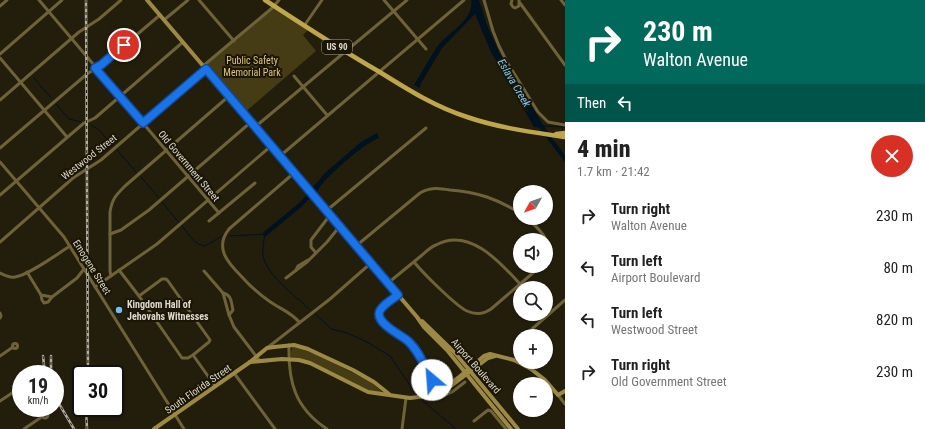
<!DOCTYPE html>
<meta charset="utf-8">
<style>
body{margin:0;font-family:"Roboto Condensed",sans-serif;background:#f2f2f2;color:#222;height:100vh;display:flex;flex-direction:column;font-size:15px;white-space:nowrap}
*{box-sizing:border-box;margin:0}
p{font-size:13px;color:#767676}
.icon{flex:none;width:22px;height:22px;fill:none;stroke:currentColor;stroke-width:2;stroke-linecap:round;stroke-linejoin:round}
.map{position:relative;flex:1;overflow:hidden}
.side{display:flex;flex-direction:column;background:#fff;width:360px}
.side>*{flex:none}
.top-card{background:#00695c;color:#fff;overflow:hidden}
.needle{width:26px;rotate:230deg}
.buttons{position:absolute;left:513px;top:185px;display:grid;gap:8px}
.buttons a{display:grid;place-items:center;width:40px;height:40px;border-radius:50%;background:#fff;box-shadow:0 1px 3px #0004;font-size:20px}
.speed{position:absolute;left:12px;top:365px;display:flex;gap:8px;font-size:20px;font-weight:700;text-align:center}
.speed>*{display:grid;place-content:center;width:52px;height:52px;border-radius:50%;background:#fff;box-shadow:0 1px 3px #0004;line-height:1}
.speed small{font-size:10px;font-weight:400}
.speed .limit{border:2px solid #111;border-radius:6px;background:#fff;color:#111}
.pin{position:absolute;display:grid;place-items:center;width:34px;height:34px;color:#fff;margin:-17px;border:2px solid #fff;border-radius:50%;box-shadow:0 1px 4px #0007}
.me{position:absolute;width:44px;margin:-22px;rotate:333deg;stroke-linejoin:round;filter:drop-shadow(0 0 3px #0008)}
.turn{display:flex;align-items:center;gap:14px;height:84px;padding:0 12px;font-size:18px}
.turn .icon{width:52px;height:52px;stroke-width:2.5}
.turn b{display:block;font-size:28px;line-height:34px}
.then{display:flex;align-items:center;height:38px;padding:0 12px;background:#0003;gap:8px;font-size:15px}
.round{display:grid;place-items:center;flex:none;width:42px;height:42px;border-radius:21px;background:#f2f2f2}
.headline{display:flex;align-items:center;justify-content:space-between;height:68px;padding:0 12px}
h1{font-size:24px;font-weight:800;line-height:30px}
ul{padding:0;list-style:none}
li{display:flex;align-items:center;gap:12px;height:52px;padding:0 12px}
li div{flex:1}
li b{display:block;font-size:15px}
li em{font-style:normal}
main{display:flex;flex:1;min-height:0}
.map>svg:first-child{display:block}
</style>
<main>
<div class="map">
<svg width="565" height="429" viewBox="0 0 565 429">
<rect width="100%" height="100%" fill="#231e0c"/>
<g fill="#453b15">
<path d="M274 6 309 29 303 35 316 51 244 113 203 66Z"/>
<path d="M293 347 314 353 371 382 382 392 381 393 370 392 301 359 292 358C290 355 291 349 293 347Z"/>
</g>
<g fill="#00111f">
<path d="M471 0H479L487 25 499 52 545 128 534 127 491 52 475 14 442 48 420 85V88L414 85C422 72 429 59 437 47 447 33 475 20 471 0Z"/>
<path d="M377 133 379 138C364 143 334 171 323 183 320 186 318 190 316 193L312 188 326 172 361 142Z"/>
</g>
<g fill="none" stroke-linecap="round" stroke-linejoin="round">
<g stroke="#00111f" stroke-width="1">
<path d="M34 78 51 98"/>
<path d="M56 104 69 119 81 122"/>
<path d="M91 125 98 129 113 146"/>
<path d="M544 126 565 127"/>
<path d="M117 150 136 172"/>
<path d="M141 177 159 198"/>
<path d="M162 202 179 223"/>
<path d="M182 226C189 234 194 245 205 246L222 236"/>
<path d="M229 236 265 234C264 241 262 248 263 256 268 277 295 295 310 310"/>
<path d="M315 314 332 329 347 333 367 342 390 356 416 394"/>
<path d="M423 401 456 429"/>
</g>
<g stroke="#00111f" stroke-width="4.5">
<path d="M539 124 565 159"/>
<path d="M265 234 299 206 309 196"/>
</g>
<g stroke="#6e6239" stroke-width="3">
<path d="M39 0 219 213"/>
<path d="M199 0 234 41"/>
<path d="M384 0 426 49"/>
<path d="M484 0 493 31 499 46 507 62 538 112 548 122 565 125"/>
<path d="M512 0 511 4 513 7 515 8 519 6V0"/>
<path d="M561 0 565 5"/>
<path d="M520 3 565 65"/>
<path d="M0 6 7 0"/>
<path d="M164 20 188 0"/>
<path d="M304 26 322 0"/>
<path d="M329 49 331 43"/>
<path d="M0 54 62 0"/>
<path d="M0 58 67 137"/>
<path d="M203 66 271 9 279 0"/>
<path d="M294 76 327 115"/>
<path d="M0 100 79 32 99 19 121 0"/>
<path d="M255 127 407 0"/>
<path d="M0 148 87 74 101 65 160 15"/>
<path d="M280 156 464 0"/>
<path d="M0 162 64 237 184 429"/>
<path d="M294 173 229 229C214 248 228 263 242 277 250 286 259 294 269 301 280 309 291 312 299 322"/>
<path d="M0 195 84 123 95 118 183 42"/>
<path d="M326 211 426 128"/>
<path d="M526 218C539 228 556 244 546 261"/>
<path d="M209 221 255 183"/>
<path d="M110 234 121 230 149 210 251 122"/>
<path d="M0 242 73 178 101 160 206 69"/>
<path d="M356 246 420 193C430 187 439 188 450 190 478 192 497 199 520 213"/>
<path d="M316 253 311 247V240L330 215"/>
<path d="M414 262C423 273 456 306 467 311 476 315 484 314 491 309L541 266"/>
<path d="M119 270 139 296 182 358H188L193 355 215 386"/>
<path d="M296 270 298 266 308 260"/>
<path d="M204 271 223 293C232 295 231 302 233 310L229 315 234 327 259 360"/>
<path d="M27 272 41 295 52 297 77 278 84 269"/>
<path d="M0 273C4 275 9 278 15 277 29 275 57 254 70 246"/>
<path d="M111 276 110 271V212C112 199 116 195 125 186L229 96"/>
<path d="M286 278 307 262 327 242 340 226"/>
<path d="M388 283C399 274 410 265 421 256 426 252 430 247 436 245 469 227 500 262 520 284"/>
<path d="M95 287 157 244 271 146"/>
<path d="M223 293 229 315"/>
<path d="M41 295 42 300 44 303 48 302 52 297"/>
<path d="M398 295C393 299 379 307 379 314 379 325 401 335 408 341 424 356 428 380 441 397L452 392 465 382"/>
<path d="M139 296 162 279H166L168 281 210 340 209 342 193 355"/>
<path d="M0 313 1 316 0 318"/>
<path d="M534 336 531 331 532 329 565 300"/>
<circle cx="15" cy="346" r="2.5"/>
<path d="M289 345C288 382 295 408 327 429"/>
<path d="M267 348 330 299 371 263"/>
<path d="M546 350V355"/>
<path d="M0 356 13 347"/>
<path d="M531 369 537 362"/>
<path d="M234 373 275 429"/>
<path d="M558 395 565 404"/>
<path d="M0 401 21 387"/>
<circle cx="45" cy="415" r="3"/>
<path d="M474 421 488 410 491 411 506 429"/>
<path d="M24 429 43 416"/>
<path d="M402 429 406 398"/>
</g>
<g stroke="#9b8944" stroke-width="4">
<path d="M147 0 417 317 424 327 447 350 511 429"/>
<path d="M422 321 456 354 518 429"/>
<path d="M250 362 282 359 299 360 310 363 368 392 410 398 427 396 438 392 458 378 484 356 490 354 514 360 531 369 545 380 558 395 565 391"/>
<path d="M438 392H443L488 358 495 356"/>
<path d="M154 429 250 362 267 348 274 347 294 345 308 349 353 370 374 382 389 394"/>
</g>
<g stroke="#bfa64a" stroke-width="4.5">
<path d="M265 0C303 25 340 49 378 71 407 89 435 107 467 117 499 128 532 132 565 137"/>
<path d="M556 134 565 133"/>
</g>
<g stroke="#b1ada0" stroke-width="2.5">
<g id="rail">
<path d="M86 0 88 374"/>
<path d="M43 356 45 374"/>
<path d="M51 356V374"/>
<path d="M55 397 74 429"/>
<path d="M86 408 87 429"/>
</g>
</g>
<use href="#rail" stroke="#1a1504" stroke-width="1" stroke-dasharray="3" stroke-linecap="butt"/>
</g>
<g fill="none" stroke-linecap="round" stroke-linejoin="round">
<g stroke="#114b97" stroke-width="10">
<path id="route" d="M124 45 101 65 95 68 143 123 206 69 398 295C393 299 379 307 379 314 379 325 401 335 408 341 419 351 425 367 432 380"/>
</g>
<use href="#route" stroke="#1a73e8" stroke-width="7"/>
</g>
<circle fill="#6fc2f4" stroke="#1a1504" stroke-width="1.5" cx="119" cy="310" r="4"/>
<g text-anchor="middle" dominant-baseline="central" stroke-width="4" stroke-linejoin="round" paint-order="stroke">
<rect fill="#1a1504" stroke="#a29f91" stroke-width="1" x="322" y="40" width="30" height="14" rx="3"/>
<g font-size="9" font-weight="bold" fill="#dddace">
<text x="337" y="47">US 90</text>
</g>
<g font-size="10" fill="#dbc573" stroke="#1a1504">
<text x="252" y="60">Public Safety<tspan x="252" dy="12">Memorial Park</tspan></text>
</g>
<g font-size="10" fill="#dddace" stroke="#1a1504">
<text transform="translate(89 157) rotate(-38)">Westwood Street</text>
<text transform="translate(189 166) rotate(50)">Old Government Street</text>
<text transform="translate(92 267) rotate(58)">Emogene Street</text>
<text transform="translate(476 366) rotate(49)">Airport Boulevard</text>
<text transform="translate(198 389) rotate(-35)">South Florida Street</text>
</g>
<g font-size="10" font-weight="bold" fill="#dddace" stroke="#1a1504" text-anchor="start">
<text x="127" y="304">Kingdom Hall of<tspan x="127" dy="12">Jehovahs Witnesses</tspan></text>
</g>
<g font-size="11" font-style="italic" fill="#7bcbfc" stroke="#1a1504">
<text transform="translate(514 83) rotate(59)">Eslava Creek</text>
</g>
</g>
</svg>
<div class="buttons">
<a><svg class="needle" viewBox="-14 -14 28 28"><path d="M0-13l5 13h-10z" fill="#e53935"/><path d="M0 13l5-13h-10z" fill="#767676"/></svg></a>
<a><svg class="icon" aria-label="sound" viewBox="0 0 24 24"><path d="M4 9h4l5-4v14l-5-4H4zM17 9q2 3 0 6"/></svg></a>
<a><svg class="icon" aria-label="search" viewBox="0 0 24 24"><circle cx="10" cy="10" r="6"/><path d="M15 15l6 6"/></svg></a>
<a>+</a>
<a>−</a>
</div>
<div class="speed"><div>19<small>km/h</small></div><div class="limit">30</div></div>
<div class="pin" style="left:124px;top:45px;background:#d93025"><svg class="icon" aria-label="arrive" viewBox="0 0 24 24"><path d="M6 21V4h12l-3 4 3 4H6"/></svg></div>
<svg class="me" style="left:432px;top:380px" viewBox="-20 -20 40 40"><circle r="19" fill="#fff"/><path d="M0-13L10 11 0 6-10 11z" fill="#1a73e8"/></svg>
</div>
<section class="side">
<div class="top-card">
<div class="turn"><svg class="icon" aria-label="right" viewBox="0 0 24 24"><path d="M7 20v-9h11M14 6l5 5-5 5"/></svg><div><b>230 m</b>Walton Avenue</div></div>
<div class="then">Then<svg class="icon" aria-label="left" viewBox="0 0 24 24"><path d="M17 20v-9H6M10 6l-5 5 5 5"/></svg></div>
</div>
<div class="headline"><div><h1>4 min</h1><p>1.7 km · 21:42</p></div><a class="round" style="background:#d93025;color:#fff"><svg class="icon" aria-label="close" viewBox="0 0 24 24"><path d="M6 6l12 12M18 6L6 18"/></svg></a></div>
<ul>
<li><svg class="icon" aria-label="right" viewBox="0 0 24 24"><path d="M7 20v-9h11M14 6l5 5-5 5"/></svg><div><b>Turn right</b><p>Walton Avenue</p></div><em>230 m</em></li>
<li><svg class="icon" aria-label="left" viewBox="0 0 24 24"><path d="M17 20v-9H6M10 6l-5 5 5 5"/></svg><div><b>Turn left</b><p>Airport Boulevard</p></div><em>80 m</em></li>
<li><svg class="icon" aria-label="left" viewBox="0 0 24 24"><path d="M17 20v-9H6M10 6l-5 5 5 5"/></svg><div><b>Turn left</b><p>Westwood Street</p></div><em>820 m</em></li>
<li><svg class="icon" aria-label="right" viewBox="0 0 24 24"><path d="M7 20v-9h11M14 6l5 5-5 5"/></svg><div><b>Turn right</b><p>Old Government Street</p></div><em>230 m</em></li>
</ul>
</section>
</main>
